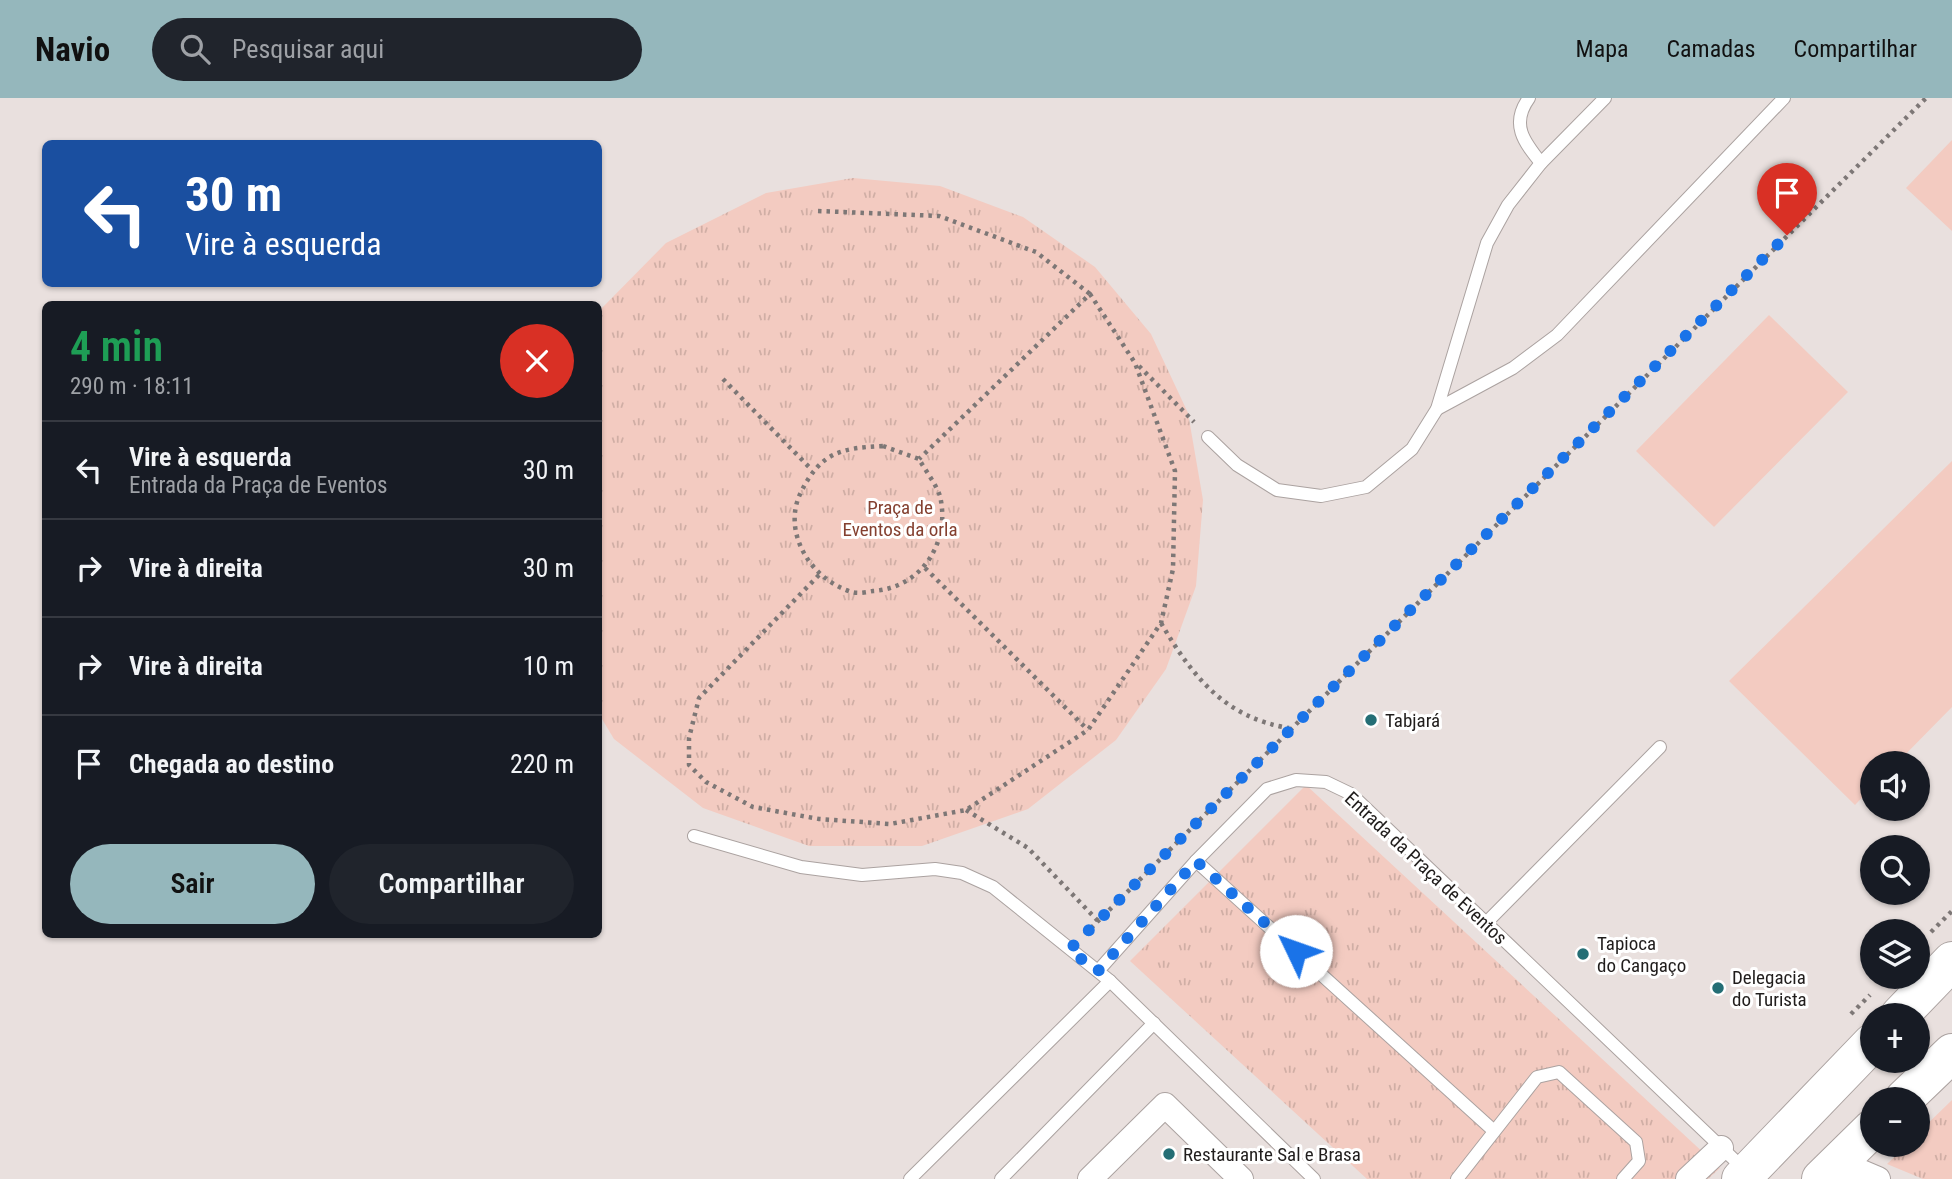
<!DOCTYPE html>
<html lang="pt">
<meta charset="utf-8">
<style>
body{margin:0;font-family:"Roboto Condensed",sans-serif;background:#20242c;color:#f1f3f6;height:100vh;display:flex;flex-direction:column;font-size:26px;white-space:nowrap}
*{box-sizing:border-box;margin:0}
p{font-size:23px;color:#9ea1a6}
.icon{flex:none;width:38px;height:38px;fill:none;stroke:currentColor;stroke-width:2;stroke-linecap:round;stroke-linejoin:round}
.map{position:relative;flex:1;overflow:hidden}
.side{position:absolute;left:42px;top:203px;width:560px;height:637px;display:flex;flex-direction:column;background:#171b24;border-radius:10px;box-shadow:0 2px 5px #0004}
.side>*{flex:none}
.hud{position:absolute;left:42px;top:42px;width:560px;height:147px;border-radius:10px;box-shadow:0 2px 5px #0004;background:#1a4fa0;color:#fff;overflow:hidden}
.fabs{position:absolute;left:1860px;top:653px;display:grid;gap:14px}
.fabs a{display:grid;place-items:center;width:70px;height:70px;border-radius:50%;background:#171b24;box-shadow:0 2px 5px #0004;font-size:35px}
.pin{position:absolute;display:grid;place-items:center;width:60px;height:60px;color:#fff;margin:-72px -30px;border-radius:50% 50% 50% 0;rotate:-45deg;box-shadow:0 0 7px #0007}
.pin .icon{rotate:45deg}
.me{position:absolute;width:77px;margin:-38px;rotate:312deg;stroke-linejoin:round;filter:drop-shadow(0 0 5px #0008)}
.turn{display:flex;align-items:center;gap:24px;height:147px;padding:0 28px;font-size:32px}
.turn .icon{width:91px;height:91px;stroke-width:2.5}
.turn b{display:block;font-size:49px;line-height:60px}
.round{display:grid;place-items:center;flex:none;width:74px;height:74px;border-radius:37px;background:#20242c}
.headline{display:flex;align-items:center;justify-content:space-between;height:119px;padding:0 28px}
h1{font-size:42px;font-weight:600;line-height:52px;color:#1e9e55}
.primary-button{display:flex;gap:14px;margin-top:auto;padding:14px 28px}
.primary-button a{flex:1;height:80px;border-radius:42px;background:#95b7bc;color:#111;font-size:28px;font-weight:600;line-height:80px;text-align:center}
.primary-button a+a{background:#20242c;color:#f1f3f6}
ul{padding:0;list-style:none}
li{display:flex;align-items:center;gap:21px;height:98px;padding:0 28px;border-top:2px solid #363941}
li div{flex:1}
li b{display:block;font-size:26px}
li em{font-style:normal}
header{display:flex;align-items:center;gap:42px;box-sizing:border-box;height:98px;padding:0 35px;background:#95b7bc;color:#111}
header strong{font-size:33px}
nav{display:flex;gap:38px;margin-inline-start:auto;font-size:24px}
.search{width:490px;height:63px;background:#20242c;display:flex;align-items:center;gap:18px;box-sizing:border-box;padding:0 24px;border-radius:38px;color:#9ea1a6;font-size:26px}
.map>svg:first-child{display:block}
</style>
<header>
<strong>Navio</strong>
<div class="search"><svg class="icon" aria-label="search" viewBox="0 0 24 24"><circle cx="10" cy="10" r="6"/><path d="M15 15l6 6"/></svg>Pesquisar aqui</div>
<nav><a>Mapa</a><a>Camadas</a><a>Compartilhar</a></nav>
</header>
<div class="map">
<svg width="1952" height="1081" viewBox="0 0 1952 1081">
<defs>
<pattern id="grass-tufts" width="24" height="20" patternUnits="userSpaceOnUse" patternTransform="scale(1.75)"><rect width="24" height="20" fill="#f3cbc1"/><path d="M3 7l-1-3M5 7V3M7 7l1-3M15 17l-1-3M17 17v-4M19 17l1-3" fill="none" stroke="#d0aea5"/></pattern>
</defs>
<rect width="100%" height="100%" fill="#e9e0de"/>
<g fill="url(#grass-tufts)">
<path d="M853 80 940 88 1023 119 1095 169 1151 236 1188 315 1203 402 1196 488 1166 571 1116 642 1028 711 922 748H809L703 710 614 641 599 616V213L666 145 766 95Z"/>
<path d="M1306 687 1720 1070 1708 1081H1367L1130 863Z"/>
<path d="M1952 1002V1081H1923L1887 1066 1907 1047 1918 1046V1035Z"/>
</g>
<g fill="#f3cbc1">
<path d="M1952 42V133L1906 90Z"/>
<path d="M1769 217 1848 294 1714 429 1636 353Z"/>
<path d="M1952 363V609L1897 665H1872V689L1855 707 1729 583Z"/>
</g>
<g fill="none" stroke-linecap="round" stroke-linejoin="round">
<g stroke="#aba2a0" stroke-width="14">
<g id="lane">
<path d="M1529 0C1510 26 1524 44 1541 65"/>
<path d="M1437 311 1513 270 1557 237 1784 0"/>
<path d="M1208 339 1237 367 1277 392 1321 398 1366 389 1412 351 1437 311 1487 145 1508 107 1541 65 1605 0"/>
<path d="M694 738 801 769 862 777 935 771 962 775 993 789 1110 883 1314 1081"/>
<path d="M1196 763 1494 1033"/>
<path d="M1486 825 1660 649"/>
<path d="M1098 873 1196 763 1267 691 1296 682 1326 684 1351 696 1745 1072"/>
<path d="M910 1081 1110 883"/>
<path d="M1001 1081 1154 925"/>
<path d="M1457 1081 1537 979 1559 974 1636 1044 1639 1063 1623 1081"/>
</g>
</g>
<g stroke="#aba2a0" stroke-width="26">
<g id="street">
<path d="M1838 1064 1878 1081"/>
<path d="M1090 1081 1165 1007 1241 1081"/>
<path d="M1688 1081 1721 1050"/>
</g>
</g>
<g stroke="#aba2a0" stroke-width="40">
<g id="primary">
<path d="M1900 917 1952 863"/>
<path d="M1904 1001 1952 955"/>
<path d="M1741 1081 1872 945"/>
<path d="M1821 1081 1872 1031"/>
</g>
</g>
<g stroke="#7d7776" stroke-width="4.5" stroke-dasharray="3.5 5" stroke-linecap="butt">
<path d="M818 113 939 118 1036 154 1090 196"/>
<path d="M1139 268 1194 324"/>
<path d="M723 281 812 372"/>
<path d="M883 348 919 361C925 372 936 386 940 398 951 445 921 490 873 493 867 494 858 496 852 494 811 482 781 434 801 394 821 354 841 350 883 348Z"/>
<path d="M925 470 1088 632"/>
<path d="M819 477 699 600 689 640V667L706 684 753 709 819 721 890 726 966 712 1088 632 1161 525 1173 471 1175 373 1135 265 1090 196 919 361"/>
<path d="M1161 525C1192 578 1225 620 1289 630"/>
<path d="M966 712 1028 750 1098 823"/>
<path d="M1931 834 1952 813"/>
<path d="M1085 836 1926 0"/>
<path d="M1851 916 1870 897"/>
</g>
<use href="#lane" stroke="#fff" stroke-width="12"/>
<use href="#street" stroke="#fff" stroke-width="24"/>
<use href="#primary" stroke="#fff" stroke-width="38"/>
</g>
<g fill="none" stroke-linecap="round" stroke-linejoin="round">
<path stroke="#1a73e8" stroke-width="12" stroke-dasharray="0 21.6" d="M1296 853 1196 763 1098 873 1069 852 1787 137"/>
</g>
<g fill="#246e75" stroke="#fff" stroke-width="2.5">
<circle cx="1371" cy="622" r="7"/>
<circle cx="1583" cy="856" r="7"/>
<circle cx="1718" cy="890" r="7"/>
<circle cx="1169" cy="1056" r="7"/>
</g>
<g text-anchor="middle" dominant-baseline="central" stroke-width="6" stroke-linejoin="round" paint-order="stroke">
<g font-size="19" fill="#844030" stroke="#fff">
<text x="900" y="409">Praça de<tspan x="900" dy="22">Eventos da orla</tspan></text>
</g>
<g font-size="19" fill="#201d1c" stroke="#fff" text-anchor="start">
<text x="1385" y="622">Tabjará</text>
<text x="1597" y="845">Tapioca<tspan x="1597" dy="22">do Cangaço</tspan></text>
<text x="1732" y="879">Delegacia<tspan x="1732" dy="22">do Turista</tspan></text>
<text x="1183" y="1056">Restaurante Sal e Brasa</text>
</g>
<g font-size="19" fill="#201d1c" stroke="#fff">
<text transform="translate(1426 770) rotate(43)">Entrada da Praça de Eventos</text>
</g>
</g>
</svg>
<div class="fabs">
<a><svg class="icon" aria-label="sound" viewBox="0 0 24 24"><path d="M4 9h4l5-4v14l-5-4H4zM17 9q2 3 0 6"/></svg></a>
<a><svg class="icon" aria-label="search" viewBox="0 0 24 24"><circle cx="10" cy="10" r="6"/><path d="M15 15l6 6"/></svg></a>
<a><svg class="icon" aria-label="layers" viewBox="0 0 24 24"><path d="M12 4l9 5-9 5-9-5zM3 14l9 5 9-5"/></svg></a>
<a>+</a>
<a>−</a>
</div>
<div class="pin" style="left:1787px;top:137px;background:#d93025"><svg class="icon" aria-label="arrive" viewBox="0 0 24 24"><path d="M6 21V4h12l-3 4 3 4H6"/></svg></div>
<svg class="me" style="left:1296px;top:853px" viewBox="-20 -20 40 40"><circle r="19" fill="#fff"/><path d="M0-13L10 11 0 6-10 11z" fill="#1a73e8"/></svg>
<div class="hud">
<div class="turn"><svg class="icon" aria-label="left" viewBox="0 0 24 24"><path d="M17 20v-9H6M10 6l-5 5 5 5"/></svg><div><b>30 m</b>Vire à esquerda</div></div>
</div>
<section class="side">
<div class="headline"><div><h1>4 min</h1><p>290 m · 18:11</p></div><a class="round" style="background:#d93025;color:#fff"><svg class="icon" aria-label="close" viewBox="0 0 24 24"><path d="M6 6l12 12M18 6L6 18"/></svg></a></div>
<ul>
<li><svg class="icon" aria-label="left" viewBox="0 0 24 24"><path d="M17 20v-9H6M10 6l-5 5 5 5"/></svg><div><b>Vire à esquerda</b><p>Entrada da Praça de Eventos</p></div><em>30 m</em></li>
<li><svg class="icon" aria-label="right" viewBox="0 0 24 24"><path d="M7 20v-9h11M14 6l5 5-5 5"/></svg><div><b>Vire à direita</b></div><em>30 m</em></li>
<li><svg class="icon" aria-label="right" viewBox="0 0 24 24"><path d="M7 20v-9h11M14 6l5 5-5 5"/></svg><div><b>Vire à direita</b></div><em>10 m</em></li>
<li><svg class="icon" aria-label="arrive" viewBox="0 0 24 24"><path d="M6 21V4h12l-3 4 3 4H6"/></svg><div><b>Chegada ao destino</b></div><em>220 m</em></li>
</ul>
<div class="primary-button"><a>Sair</a><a>Compartilhar</a></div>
</section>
</div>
